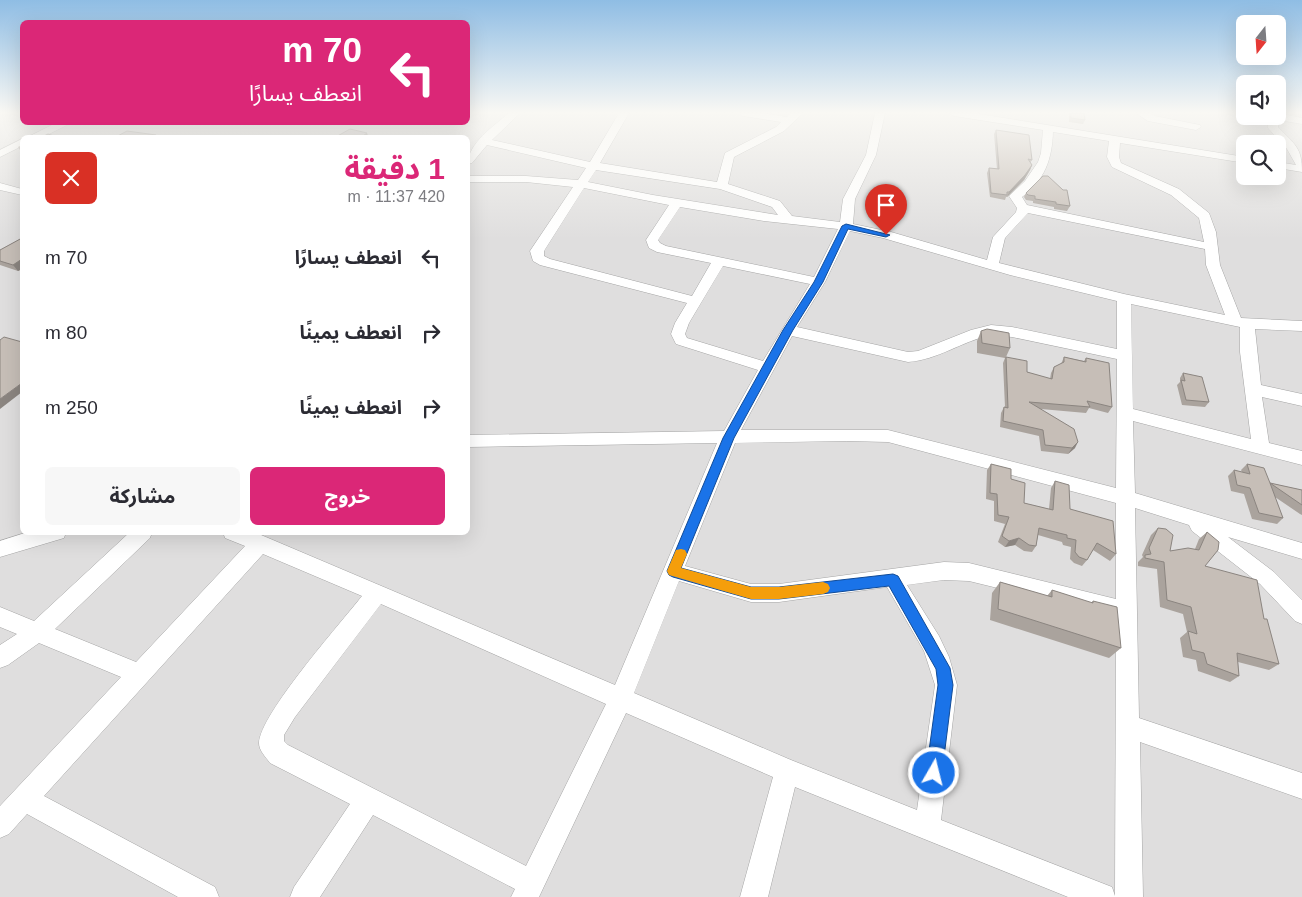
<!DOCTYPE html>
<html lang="ar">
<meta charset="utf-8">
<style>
body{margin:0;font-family:Helvetica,"Noto Sans Arabic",sans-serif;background:#f7f7f7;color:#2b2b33;direction:rtl;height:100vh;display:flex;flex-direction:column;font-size:19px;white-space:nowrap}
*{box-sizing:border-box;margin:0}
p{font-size:16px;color:#7c7c81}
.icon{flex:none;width:28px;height:28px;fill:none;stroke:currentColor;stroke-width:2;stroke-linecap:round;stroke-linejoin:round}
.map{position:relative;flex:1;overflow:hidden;direction:ltr}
.sheet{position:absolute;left:20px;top:135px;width:450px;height:400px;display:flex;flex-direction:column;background:#fff;border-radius:8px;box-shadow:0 5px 20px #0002;direction:rtl}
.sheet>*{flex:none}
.guide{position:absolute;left:20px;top:20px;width:450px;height:105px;border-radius:8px;box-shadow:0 5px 20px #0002;direction:rtl;background:#db2777;color:#fff;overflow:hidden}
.needle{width:32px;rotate:197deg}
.buttons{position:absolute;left:1236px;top:15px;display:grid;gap:10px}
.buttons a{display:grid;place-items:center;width:50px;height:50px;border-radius:8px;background:#fff;box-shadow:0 5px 20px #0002;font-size:25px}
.pin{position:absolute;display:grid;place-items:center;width:42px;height:42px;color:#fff;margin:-51px -21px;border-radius:50% 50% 50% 0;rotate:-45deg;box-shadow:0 0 5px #0007}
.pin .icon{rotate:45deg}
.me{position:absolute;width:55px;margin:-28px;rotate:8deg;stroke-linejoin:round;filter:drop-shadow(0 0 4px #0008)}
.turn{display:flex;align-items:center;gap:18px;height:105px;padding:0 25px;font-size:22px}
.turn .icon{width:65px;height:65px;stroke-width:2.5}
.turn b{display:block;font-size:35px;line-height:42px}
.round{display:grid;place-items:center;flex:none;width:52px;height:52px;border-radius:8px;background:#f7f7f7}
.summary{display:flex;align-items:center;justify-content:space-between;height:85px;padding:0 25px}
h1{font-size:30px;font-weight:700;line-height:38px;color:#db2777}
.primary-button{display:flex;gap:10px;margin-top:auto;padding:10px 25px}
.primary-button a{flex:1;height:58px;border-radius:8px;background:#db2777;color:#fff;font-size:20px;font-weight:700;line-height:58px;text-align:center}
.primary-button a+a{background:#f7f7f7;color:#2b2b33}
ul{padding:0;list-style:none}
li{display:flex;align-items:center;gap:15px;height:75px;padding:0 25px}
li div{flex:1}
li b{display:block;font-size:19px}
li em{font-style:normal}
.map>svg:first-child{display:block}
</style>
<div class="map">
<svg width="1302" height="897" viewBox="0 0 1302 897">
<rect width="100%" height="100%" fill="#f1efe7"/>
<path fill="#dfdede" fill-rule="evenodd" d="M0 113H22V122H468V113H1245V116H1278V113H1302V897H0ZM22 138H468V532H22ZM1245 144H1278V176H1245Z"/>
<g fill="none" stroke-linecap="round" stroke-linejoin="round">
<g stroke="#a5a5a5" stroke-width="1">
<g id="minor">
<path d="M509 113H520L492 140 590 162 619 113H629L600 163 717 182 725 153 776 127 781 122 743 116 738 113H763L787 117 790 113H803L784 131 734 157 728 184 780 201 792 216 840 222 843 199 866 155 875 113H885L876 155 855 199 853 224 891 232 987 260 993 237 1016 212 1017 208 1009 196 1025 181 1038 162 1041 153 1043 130 954 116 949 113H973L1245 157V163L1120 143 1119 157 1121 163 1179 189 1209 213 1216 232 1220 265 1241 318 1302 321V331L1255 329 1261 385 1302 394V406L1262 397 1269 443 1302 451V465L1133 421 1135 493 1302 543V559L1228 537 1274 572 1302 600V624L1295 621 1260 584 1192 531 1189 525 1135 508 1139 718 1302 773V799L1140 742 1143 897H1068L795 787 768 897H740L773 777 626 713 539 897H511L515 889 373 815 320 897H290L294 887 350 804 270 763C266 757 259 751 259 743 260 714 340 624 362 596L263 554 44 796 215 887 219 897H178L27 814 9 834 0 838V806L121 677 39 643 8 665 0 668V645L17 634 0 627V607L34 621 130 532H152L150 538 55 629 136 662 245 546 225 538 223 532H254L615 685 717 443 468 447V435L724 431 758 370 676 344 671 334 675 323 687 303 540 265 533 261 530 251 573 187 526 182H468V176H526L578 180 586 168 487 145 472 163 468 164C468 143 494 126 509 113ZM1053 132 1109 141 1107 157 1112 167 1171 195 1199 218 1204 242 1027 205 1022 197C1045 180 1052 159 1053 132ZM596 170 720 189 772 207 778 215 653 195 588 182ZM584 188 669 205 646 240 649 248 657 252 711 263 692 296 550 259 544 256V251ZM680 207 764 221 838 229 814 277 666 246 660 243 658 240ZM1028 213 1205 249 1206 265 1225 315 1124 294 999 263 1005 238ZM850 231 883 238 1010 275 1117 301V349L1012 327 991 325 971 330 918 351 908 352 797 327 825 282ZM723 266 810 284 763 361 687 338 685 334 689 323ZM1131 304 1240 327V352L1251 439 1133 409ZM991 335 1012 337 1117 359 1116 488 888 430H741L792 336 908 362C938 360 962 341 991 335ZM847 441 888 442 1116 503V599L969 563 944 562 779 584H751L685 566 735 443ZM944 580 969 581 1116 617 1115 896 1112 887 941 820 957 685 949 657 939 636 907 585ZM679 581 751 602H779L887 587 924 651 935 685 917 810 791 760 634 693ZM381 604 606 704 526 866 288 745 284 741V735L295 717Z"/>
<path d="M1136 113H1149L1155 116 1200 125 1201 127 1196 130 1148 121Z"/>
<path d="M1278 113 1302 118V124L1279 120 1278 127C1295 145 1302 147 1302 172L1278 168V162L1296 165 1287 149 1268 128V122L1272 116H1278Z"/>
<path d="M58 122H73L41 138H26Z"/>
<path d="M22 139V146L0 157V150Z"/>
<path d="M0 183 22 189V195L0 190Z"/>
<path d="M28 532H66L64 538 0 557V541Z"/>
</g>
</g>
<use href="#minor" fill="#fff" fill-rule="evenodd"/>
</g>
<g fill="#aaa39d">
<path d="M1069 113H1084L1085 120 1083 124 1069 122Z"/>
<path d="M996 130 1032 160 1030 163 1032 165 1030 170 1024 180 1007 197H1006L1005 200 990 197 987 173 989 168 997 169 994 134Z"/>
<path d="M22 145V153L18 147Z"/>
<path d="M1026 193 1070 206 1067 211 1054 209V207L1033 203V201L1026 200 1024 197Z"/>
<path d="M22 238V269L18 271 0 265V250Z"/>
<path d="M981 331 1010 348 1006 357 1027 372 1050 379 1051 373 1054 367 1061 364 1064 357 1084 361 1086 358 1112 407 1108 413 1089 408 1086 413 1041 409 1075 448 1068 454 1041 451 1039 436 1000 427 1001 413 1004 407H1005L1003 363 1005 358 977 353V341Z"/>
<path d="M1183 373 1209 402 1205 407 1182 405 1177 385 1180 382V378Z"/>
<path d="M991 464 1011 479 1024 503 1049 509 1051 488 1055 481 1070 509 1116 554 1110 561 1093 550 1087 560 1082 566 1074 563 1070 559 1071 547 1063 545 1062 542 1038 535 1036 546 1032 552 1024 551 1015 545 1005 547 998 542 1005 524 994 521V501L986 499 987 470Z"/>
<path d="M1247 464 1270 483 1302 490V515L1300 514 1275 497 1283 518 1277 524 1252 519 1244 494 1231 491 1228 476 1234 470 1242 472 1241 470Z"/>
<path d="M1158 528 1170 551 1195 549 1199 539 1207 532 1205 566 1264 619 1279 664 1269 670 1238 662 1239 676 1230 682 1198 671 1196 660 1183 657 1180 638 1187 632 1183 614 1160 607 1157 569 1138 566V562L1143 557 1142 555 1151 535Z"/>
<path d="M1000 582 1047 596 1052 590 1091 603 1093 601 1121 648 1109 658 990 620 992 593Z"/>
</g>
<g fill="#8b8580">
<path d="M367 133 369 138H360Z"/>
<path d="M1032 165 1030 170 1024 180 1007 197 1009 192Z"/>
<path d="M22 259V269L18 271 13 265Z"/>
<path d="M22 383V392L0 409V399Z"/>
<path d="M1078 442 1075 448 1068 454 1072 448Z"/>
<path d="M1019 538 1015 545 1005 547 1009 541Z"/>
</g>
<g fill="#c6beb7" stroke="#8b8580">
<path d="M1071 113H1084L1085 120 1071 118Z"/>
<path d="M350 129 367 133 360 138H334Z"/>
<path d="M996 130 1029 135 1032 160 1028 159 1032 165 1025 175 1009 192H1007V195L991 193 989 168 999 169Z"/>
<path d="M127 131 156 135 152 138H114Z"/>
<path d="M48 134 60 138H40Z"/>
<path d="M1043 176H1048L1063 190H1067L1070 206 1056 204V202L1035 199V196L1028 195 1026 193Z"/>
<path d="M22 238V259L13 265 0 261V250Z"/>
<path d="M987 329 1009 333 1010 348 982 343 981 331Z"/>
<path d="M4 337 22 342V383L0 399V340Z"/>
<path d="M1006 357 1027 361V372L1052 379 1054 367 1064 362V357L1086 362V358L1109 363 1112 407 1087 401 1090 407 1029 402 1074 429 1078 442 1072 448 1045 445 1043 430 1003 421 1004 407 1008 408Z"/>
<path d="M1183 373 1202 377 1209 402 1186 400 1181 380 1185 381Z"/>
<path d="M991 464 1011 469V479L1025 483 1024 503 1053 510 1055 481 1069 485 1070 509 1113 521 1116 554 1097 543 1087 560 1079 557 1075 552 1076 540 1067 538V535L1039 528 1036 546 1029 545 1019 538 1009 541 1002 536 1009 517 998 515 997 494 990 493Z"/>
<path d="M1247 464 1264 468 1270 483 1302 490V505L1270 483 1283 518 1259 513 1250 488 1237 485 1234 470 1250 474Z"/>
<path d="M1158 528 1166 529 1173 535 1170 551 1188 548 1199 550 1207 532 1219 542 1218 550 1205 566 1257 580 1264 619H1267L1279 664 1237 653 1239 676 1207 664 1204 653 1192 650 1188 631 1197 634 1191 607 1167 600 1164 562 1145 558V555L1151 554 1149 548Z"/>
<path d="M1000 582 1052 597V590L1093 603V601L1117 607 1121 648 998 609Z"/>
</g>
<linearGradient id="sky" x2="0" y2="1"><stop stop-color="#8fbde4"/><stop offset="0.47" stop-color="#f9f8f4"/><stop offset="1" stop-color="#f9f8f4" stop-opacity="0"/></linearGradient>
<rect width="1302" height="239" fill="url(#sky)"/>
<path fill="#1a73e8" stroke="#114b97" d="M846 224 890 235 886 237 848 229 823 282 793 330 734 438 681 568 751 587H779L893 574 898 576 950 668 953 685 942 773 940 779 934 781 928 779 926 773 938 685 936 669 889 586 779 599H751L673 577 669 575 667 571 723 438 783 330 814 282 842 226Z"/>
<path fill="#f59e0b" d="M681 549 685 550 687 554 681 568 751 587H779L823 582 828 584 830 588 828 592 823 594 779 599H751L669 575 667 571 676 550Z"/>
</svg>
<div class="buttons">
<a><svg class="needle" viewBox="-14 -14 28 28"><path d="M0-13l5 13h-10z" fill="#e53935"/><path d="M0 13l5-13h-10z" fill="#7c7c81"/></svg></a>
<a><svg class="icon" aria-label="sound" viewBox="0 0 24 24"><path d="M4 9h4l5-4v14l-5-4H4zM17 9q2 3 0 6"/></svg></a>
<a><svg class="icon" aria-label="search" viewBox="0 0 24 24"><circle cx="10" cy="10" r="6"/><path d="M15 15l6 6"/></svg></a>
</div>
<div class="pin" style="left:886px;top:235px;background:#d93025"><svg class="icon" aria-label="arrive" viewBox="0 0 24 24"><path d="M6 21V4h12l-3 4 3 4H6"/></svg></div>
<svg class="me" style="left:934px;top:773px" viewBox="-20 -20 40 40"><circle r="17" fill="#1a73e8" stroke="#fff" stroke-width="3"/><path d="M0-11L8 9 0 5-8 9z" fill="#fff"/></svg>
<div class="guide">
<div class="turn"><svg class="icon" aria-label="left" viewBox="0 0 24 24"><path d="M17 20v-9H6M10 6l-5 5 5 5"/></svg><div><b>70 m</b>انعطف يسارًا</div></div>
</div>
<section class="sheet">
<div class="summary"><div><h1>1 دقيقة</h1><p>420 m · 11:37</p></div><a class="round" style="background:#d93025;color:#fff"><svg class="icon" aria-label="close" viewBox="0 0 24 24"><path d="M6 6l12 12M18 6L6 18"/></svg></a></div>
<ul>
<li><svg class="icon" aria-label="left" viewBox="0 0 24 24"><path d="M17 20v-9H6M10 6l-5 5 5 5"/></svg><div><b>انعطف يسارًا</b></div><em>70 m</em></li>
<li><svg class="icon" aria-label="right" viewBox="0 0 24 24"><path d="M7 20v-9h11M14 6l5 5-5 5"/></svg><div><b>انعطف يمينًا</b></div><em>80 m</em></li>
<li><svg class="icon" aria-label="right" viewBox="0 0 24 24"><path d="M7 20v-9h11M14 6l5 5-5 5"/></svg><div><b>انعطف يمينًا</b></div><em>250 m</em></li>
</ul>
<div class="primary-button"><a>خروج</a><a>مشاركة</a></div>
</section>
</div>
